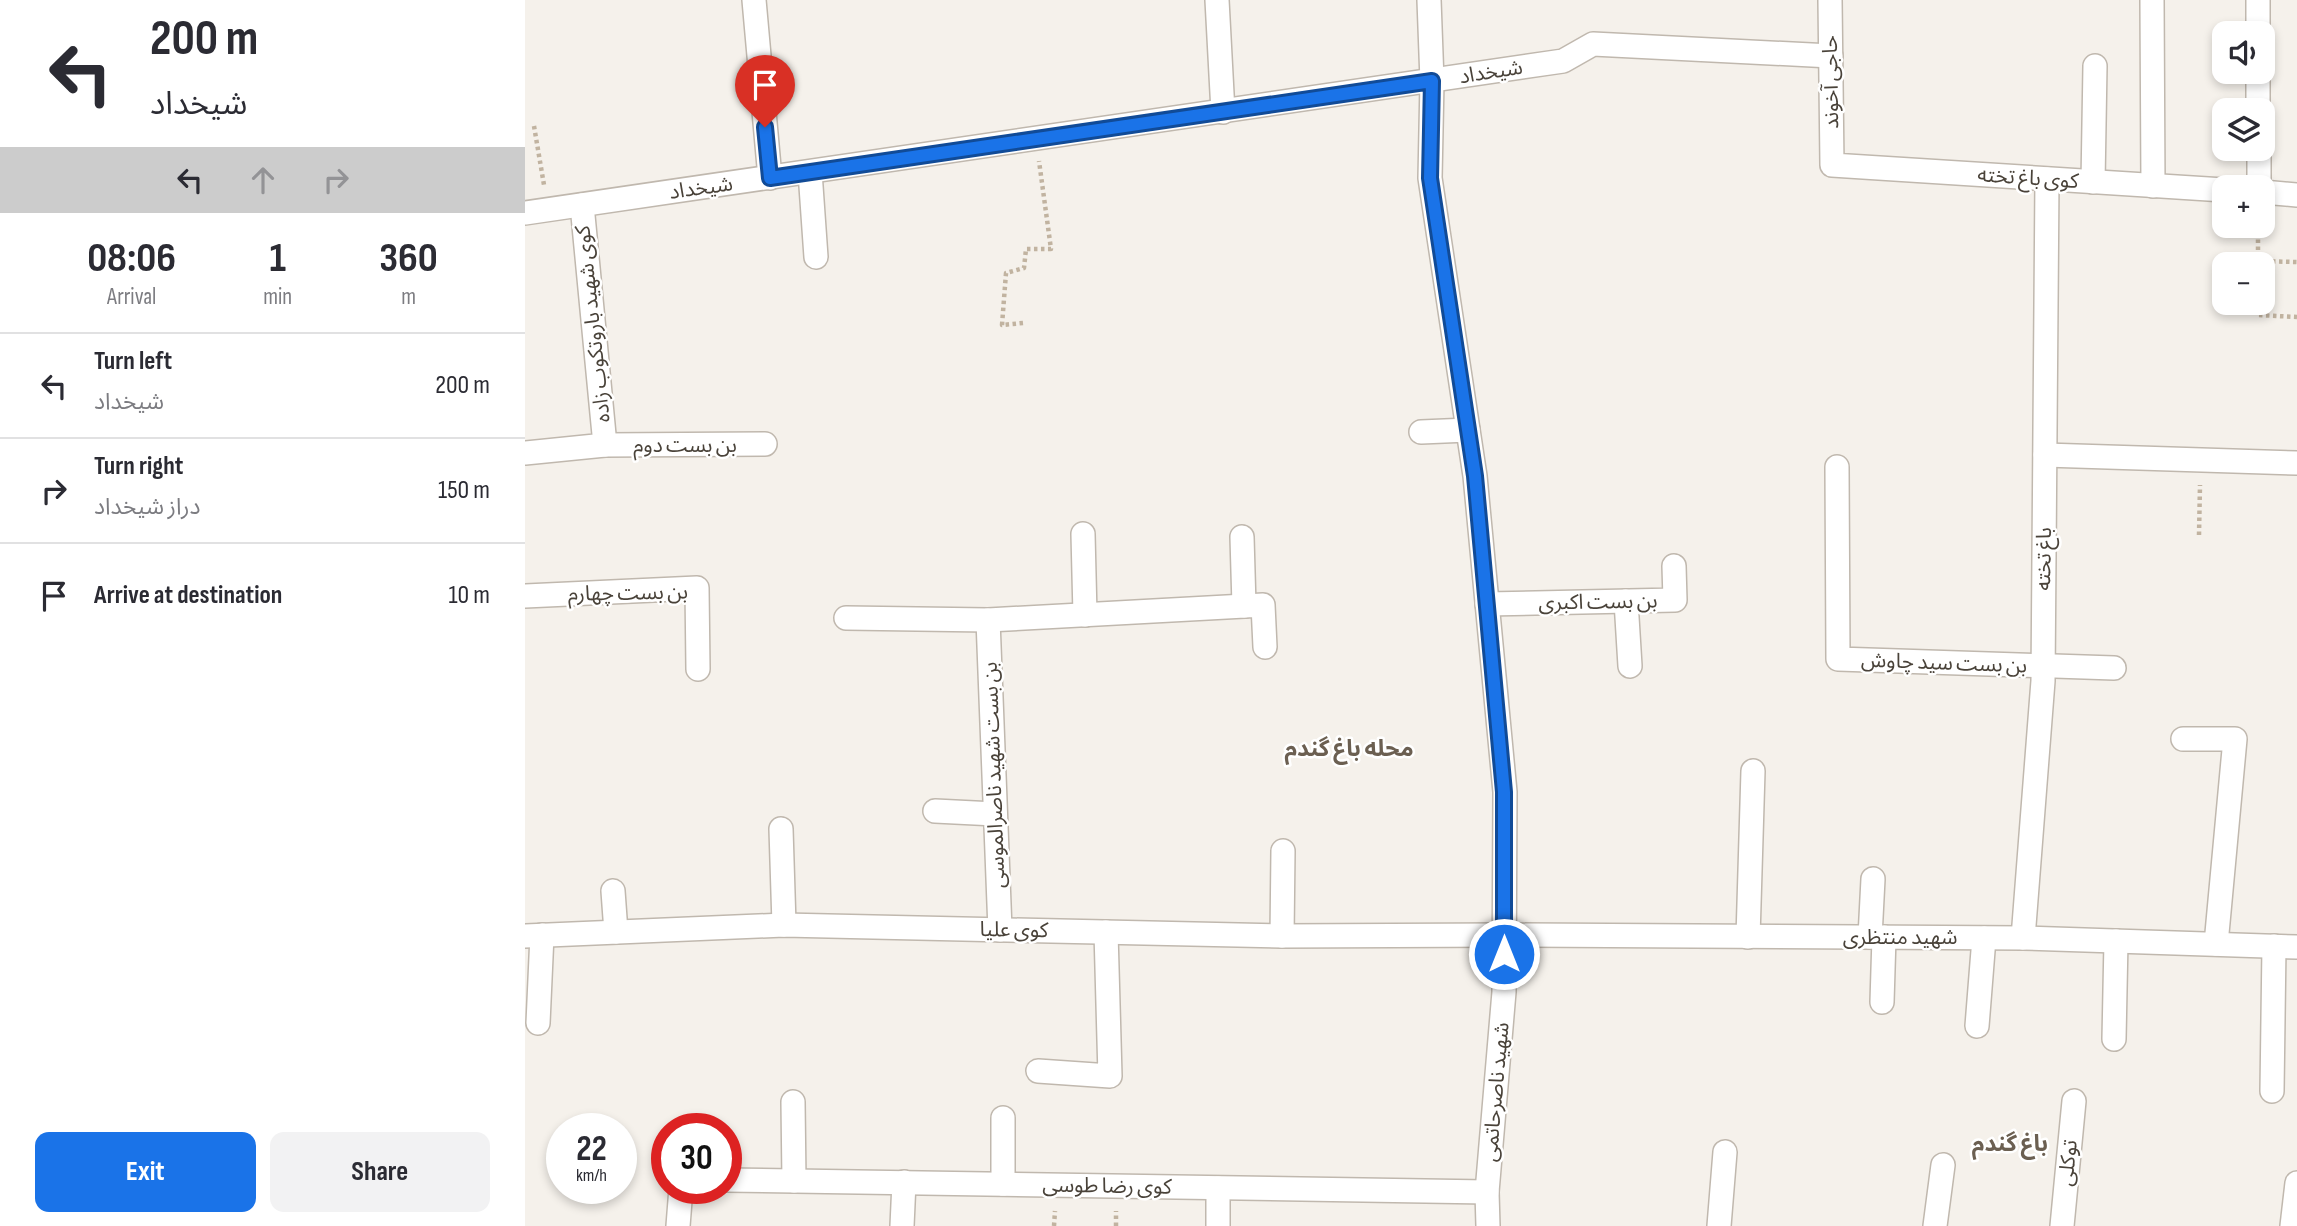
<!DOCTYPE html>
<meta charset="utf-8">
<style>
body{margin:0;font-family:"Sofia Sans Condensed","Noto Sans Arabic",sans-serif;background:#f2f2f3;color:#2b2b33;height:100vh;display:flex;flex-direction:column;font-size:26px;white-space:nowrap}
*{box-sizing:border-box;margin:0}
p{font-size:23px;color:#7c7c81}
.icon{flex:none;width:38px;height:38px;fill:none;stroke:currentColor;stroke-width:2;stroke-linecap:round;stroke-linejoin:round}
.map{position:relative;flex:1;overflow:hidden}
.sheet{display:flex;flex-direction:column;background:#fff;width:525px}
.sheet>*{flex:none}
.hud{background:#fff;color:#2b2b33;overflow:hidden}
.fabs{position:absolute;left:1687px;top:21px;display:grid;gap:14px}
.fabs a{display:grid;place-items:center;width:63px;height:63px;border-radius:14px;background:#fff;box-shadow:0 4px 10px #0003;font-size:35px}
.speed{position:absolute;left:21px;top:1113px;display:flex;gap:14px;font-size:35px;font-weight:700;text-align:center}
.speed>*{display:grid;place-content:center;width:91px;height:91px;border-radius:50%;background:#fff;box-shadow:0 4px 10px #0003;line-height:1}
.speed small{font-size:18px;font-weight:400}
.speed .limit{border:10px solid #d22;background:#fff;color:#111}
.pin{position:absolute;display:grid;place-items:center;width:60px;height:60px;color:#fff;margin:-72px -30px;border-radius:50% 50% 50% 0;rotate:-45deg;box-shadow:0 0 7px #0007}
.pin .icon{rotate:45deg}
.me{position:absolute;width:77px;margin:-38px;rotate:0deg;stroke-linejoin:round;filter:drop-shadow(0 0 5px #0008)}
.turn{display:flex;align-items:center;gap:24px;height:147px;padding:0 35px;font-size:32px}
.turn .icon{width:91px;height:91px;stroke-width:2.5}
.turn b{display:block;font-size:49px;line-height:60px}
.lanes{display:flex;align-items:center;height:66px;padding:0 35px;background:#0003;justify-content:center;gap:35px;direction:ltr}
.lanes .off{opacity:.35}
.eta{display:flex;justify-content:space-evenly;align-items:center;height:119px;text-align:center}
.eta b{font-size:42px;font-weight:700;line-height:49px}
.primary-button{display:flex;gap:14px;margin-top:auto;padding:14px 35px}
.primary-button a{flex:1;height:80px;border-radius:14px;background:#1a73e8;color:#fff;font-size:28px;font-weight:700;line-height:80px;text-align:center}
.primary-button a+a{background:#f2f2f3;color:#2b2b33}
ul{padding:0;list-style:none}
li{display:flex;align-items:center;gap:21px;height:105px;padding:0 35px;border-top:2px solid #e1e1e2}
li div{flex:1}
li b{display:block;font-size:26px}
li em{font-style:normal}
main{display:flex;flex:1;min-height:0}
.map>svg:first-child{display:block}
</style>
<main>
<section class="sheet">
<div class="hud">
<div class="turn"><svg class="icon" aria-label="left" viewBox="0 0 24 24"><path d="M17 20v-9H6M10 6l-5 5 5 5"/></svg><div><b>200 m</b>شیخداد</div></div>
<div class="lanes"><svg class="icon" aria-label="left" viewBox="0 0 24 24"><path d="M17 20v-9H6M10 6l-5 5 5 5"/></svg><svg class="icon off" aria-label="ahead" viewBox="0 0 24 24"><path d="M12 20V5M6 11l6-6 6 6"/></svg><svg class="icon off" aria-label="right" viewBox="0 0 24 24"><path d="M7 20v-9h11M14 6l5 5-5 5"/></svg></div>
</div>
<div class="eta">
<div><b>08:06</b><p>Arrival</p></div>
<div><b>1</b><p>min</p></div>
<div><b>360</b><p>m</p></div>
</div>
<ul>
<li><svg class="icon" aria-label="left" viewBox="0 0 24 24"><path d="M17 20v-9H6M10 6l-5 5 5 5"/></svg><div><b>Turn left</b><p>شیخداد</p></div><em>200 m</em></li>
<li><svg class="icon" aria-label="right" viewBox="0 0 24 24"><path d="M7 20v-9h11M14 6l5 5-5 5"/></svg><div><b>Turn right</b><p>دراز شیخداد</p></div><em>150 m</em></li>
<li><svg class="icon" aria-label="arrive" viewBox="0 0 24 24"><path d="M6 21V4h12l-3 4 3 4H6"/></svg><div><b>Arrive at destination</b></div><em>10 m</em></li>
</ul>
<div class="primary-button"><a>Exit</a><a>Share</a></div>
</section>
<div class="map">
<svg width="1772" height="1226" viewBox="0 0 1772 1226">
<rect width="100%" height="100%" fill="#f5f1eb"/>
<g fill="none" stroke-linecap="round" stroke-linejoin="round">
<g stroke="#c0b8ae" stroke-width="26">
<g id="minor">
<path d="M229 0 245 178"/>
<path d="M692 0 698 112"/>
<path d="M904 0 907 81 905 178 950 476 980 792 979 992 962 1192 963 1226"/>
<path d="M1305 0 1307 165 1699 190"/>
<path d="M1627 0 1628 186"/>
<path d="M1733 0V33"/>
<path d="M1733 72V110"/>
<path d="M1734 149V187"/>
<path d="M285 172 291 257"/>
<path d="M1568 182 1570 66"/>
<path d="M1738 192 1772 195"/>
<path d="M0 213 1038 61 1068 44 1306 56"/>
<path d="M896 432 943 430"/>
<path d="M80 445 240 444"/>
<path d="M0 453 80 445 57 205"/>
<path d="M1520 455 1772 463"/>
<path d="M1312 467 1313 659 1589 668"/>
<path d="M558 534 560 615"/>
<path d="M717 537 719 606"/>
<path d="M0 596 172 588 173 669"/>
<path d="M1101 601 1105 666"/>
<path d="M962 604 1150 600 1149 566"/>
<path d="M321 618 463 620 738 605 740 647"/>
<path d="M463 620 475 930"/>
<path d="M1658 739H1710L1691 944"/>
<path d="M410 811 470 814"/>
<path d="M256 829 259 925"/>
<path d="M88 891 91 932"/>
<path d="M0 936 259 925 757 936 978 935 1498 938 1772 947"/>
<path d="M757 936 758 851"/>
<path d="M1223 937 1228 771"/>
<path d="M1345 937 1348 879"/>
<path d="M1498 938 1518 681 1522 179"/>
<path d="M1357 1002 1359 937"/>
<path d="M13 1023 17 935"/>
<path d="M1452 1026 1459 938"/>
<path d="M1589 1039 1591 941"/>
<path d="M513 1071 585 1076 581 932"/>
<path d="M1747 1091 1749 946"/>
<path d="M268 1102 269 1181"/>
<path d="M478 1118V1184"/>
<path d="M201 1180 962 1192"/>
<path d="M153 1226 156 1188"/>
<path d="M377 1226 379 1182"/>
<path d="M693 1226V1188"/>
<path d="M1194 1226 1200 1152"/>
<path d="M1410 1226 1418 1165"/>
<path d="M1537 1226 1549 1101"/>
<path d="M1767 1226 1772 1183"/>
</g>
</g>
<g stroke="#c1b3a0" stroke-width="4.5" stroke-dasharray="3.5 3.5" stroke-linecap="butt">
<path d="M9 126 19 185"/>
<path d="M1733 261 1772 262"/>
<path d="M1733 264V226"/>
<path d="M1732 303V315L1772 317"/>
<path d="M498 323 477 325 481 273 499 268 501 249H526L514 161"/>
<path d="M1674 535 1675 485"/>
<path d="M529 1226 530 1211"/>
<path d="M591 1226V1211"/>
</g>
<use href="#minor" stroke="#fff" stroke-width="23"/>
</g>
<g fill="none" stroke-linecap="round" stroke-linejoin="round">
<g stroke="#114b97" stroke-width="18">
<path id="route" d="M240 127 245 178 907 81 905 178 950 476 979 792V954"/>
</g>
<use href="#route" stroke="#1a73e8" stroke-width="12"/>
</g>
<g text-anchor="middle" dominant-baseline="central" stroke-width="5" stroke-linejoin="round" paint-order="stroke">
<g font-size="21" fill="#494239" stroke="#fff">
<text transform="translate(966 72) rotate(-9)">شیخداد</text>
<text transform="translate(1306 82) rotate(-91)">حاجی آخوند</text>
<text transform="translate(1503 178) rotate(4)">کوی باغ تخته</text>
<text transform="translate(176 188) rotate(-8)">شیخداد</text>
<text transform="translate(68 324) rotate(-96)">کوی شهید باروتکوب زاده</text>
<text x="160" y="445">بن بست دوم</text>
<text transform="translate(1519 559) rotate(-89)">باغ تخته</text>
<text transform="translate(103 593) rotate(-1)">بن بست چهارم</text>
<text transform="translate(1073 602) rotate(-1)">بن بست اکبری</text>
<text transform="translate(1419 663) rotate(2)">بن بست سید چاوش</text>
<text transform="translate(469 775) rotate(-92)">بن بست شهید ناصرالموسی</text>
<text transform="translate(489 930) rotate(1)">کوی علیا</text>
<text x="1375" y="937">شهید منتظری</text>
<text transform="translate(971 1092) rotate(-85)">شهید ناصرحاتمی</text>
<text transform="translate(1543 1163) rotate(-84)">توکلی</text>
<text transform="translate(582 1186) rotate(1)">کوی رضا طوسی</text>
</g>
<g font-size="23" font-weight="bold" fill="#6b5f51" stroke="#fff">
<text x="824" y="749">محله باغ گندم</text>
<text x="1485" y="1144">باغ گندم</text>
</g>
</g>
</svg>
<div class="fabs">
<a><svg class="icon" aria-label="sound" viewBox="0 0 24 24"><path d="M4 9h4l5-4v14l-5-4H4zM17 9q2 3 0 6"/></svg></a>
<a><svg class="icon" aria-label="layers" viewBox="0 0 24 24"><path d="M12 4l9 5-9 5-9-5zM3 14l9 5 9-5"/></svg></a>
<a>+</a>
<a>−</a>
</div>
<div class="speed"><div>22<small>km/h</small></div><div class="limit">30</div></div>
<div class="pin" style="left:240px;top:127px;background:#d93025"><svg class="icon" aria-label="arrive" viewBox="0 0 24 24"><path d="M6 21V4h12l-3 4 3 4H6"/></svg></div>
<svg class="me" style="left:979px;top:954px" viewBox="-20 -20 40 40"><circle r="17" fill="#1a73e8" stroke="#fff" stroke-width="3"/><path d="M0-11L8 9 0 5-8 9z" fill="#fff"/></svg>
</div>
</main>
